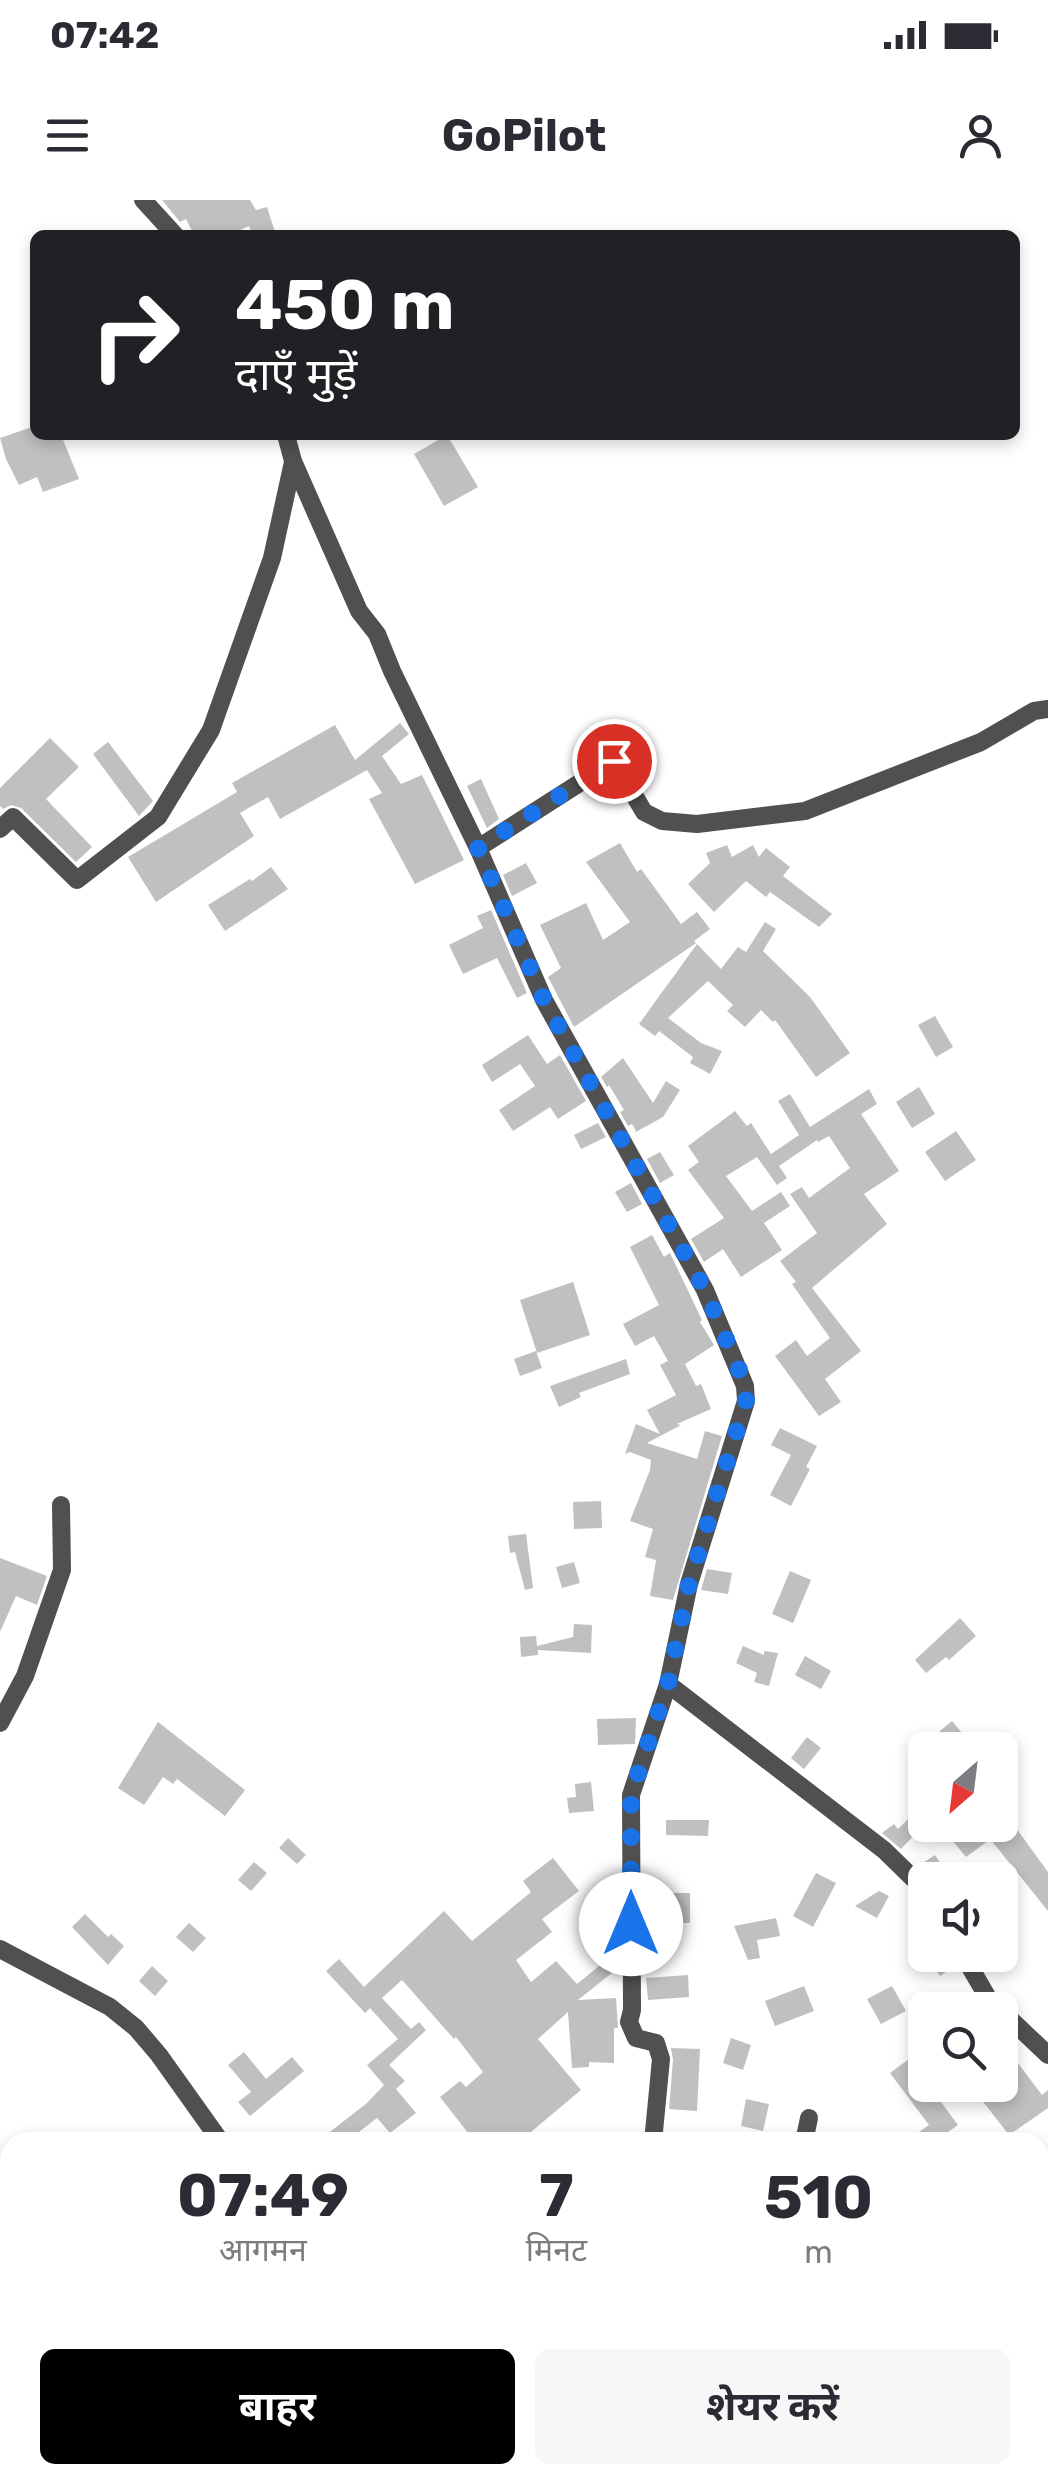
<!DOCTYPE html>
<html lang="hi">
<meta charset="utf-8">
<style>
body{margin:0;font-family:Rubik,"Noto Sans Devanagari",sans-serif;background:#f7f7f7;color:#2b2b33;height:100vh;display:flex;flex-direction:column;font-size:38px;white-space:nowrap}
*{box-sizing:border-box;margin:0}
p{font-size:32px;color:#7c7c81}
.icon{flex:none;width:55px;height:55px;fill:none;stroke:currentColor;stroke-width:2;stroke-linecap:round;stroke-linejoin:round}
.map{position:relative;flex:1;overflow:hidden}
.panel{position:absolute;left:0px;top:1932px;width:1050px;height:352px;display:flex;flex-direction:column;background:#fff;border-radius:30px 30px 0 0;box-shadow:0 5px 15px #0003}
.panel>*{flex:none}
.banner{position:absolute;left:30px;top:30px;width:990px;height:210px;border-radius:15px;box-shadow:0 5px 15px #0003;background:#202124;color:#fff;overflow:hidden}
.needle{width:65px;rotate:208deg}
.fabs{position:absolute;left:908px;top:1532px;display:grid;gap:20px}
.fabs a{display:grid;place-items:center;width:110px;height:110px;border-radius:15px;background:#fff;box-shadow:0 5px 15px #0003;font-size:50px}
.pin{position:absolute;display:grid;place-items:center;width:85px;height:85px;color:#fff;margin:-42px;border:5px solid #fff;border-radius:50%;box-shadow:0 2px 10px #0007}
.me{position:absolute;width:110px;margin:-55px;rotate:0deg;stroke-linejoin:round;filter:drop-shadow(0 0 8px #0008)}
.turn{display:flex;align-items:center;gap:35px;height:210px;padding:0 40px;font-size:45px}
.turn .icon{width:130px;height:130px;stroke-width:2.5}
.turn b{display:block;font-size:70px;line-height:85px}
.eta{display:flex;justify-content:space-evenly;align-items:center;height:170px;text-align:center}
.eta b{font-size:60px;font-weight:700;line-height:70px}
.primary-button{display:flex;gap:20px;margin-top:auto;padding:20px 40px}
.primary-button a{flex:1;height:115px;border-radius:15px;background:#000;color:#fff;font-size:40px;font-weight:700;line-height:115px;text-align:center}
.primary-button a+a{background:#f7f7f7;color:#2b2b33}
.status{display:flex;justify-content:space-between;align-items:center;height:70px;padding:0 50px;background:#fff;direction:ltr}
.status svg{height:28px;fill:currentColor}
header{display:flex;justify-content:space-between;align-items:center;height:130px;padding:0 40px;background:#fff;font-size:45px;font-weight:700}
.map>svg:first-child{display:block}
</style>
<div class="status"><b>07:42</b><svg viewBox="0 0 49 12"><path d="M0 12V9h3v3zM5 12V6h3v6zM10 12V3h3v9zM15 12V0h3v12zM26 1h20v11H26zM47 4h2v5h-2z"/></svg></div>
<header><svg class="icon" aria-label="menu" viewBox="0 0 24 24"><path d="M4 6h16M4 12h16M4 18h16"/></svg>GoPilot<svg class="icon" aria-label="person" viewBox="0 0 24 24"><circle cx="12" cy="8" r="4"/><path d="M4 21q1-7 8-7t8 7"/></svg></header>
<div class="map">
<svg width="1048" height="2284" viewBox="0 0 1048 2284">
<rect width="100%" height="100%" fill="#fff"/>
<path fill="#9e9e9e" d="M685 2275H895L908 2284H678Z"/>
<g fill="#c0c0c0">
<path d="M162 0H250L256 10 267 7 276 35H252L249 26 229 35H194L186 19 180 22Z"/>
<path d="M35 226V235H61L79 279 43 292 37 277 19 285 6 259 0 238Z"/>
<path d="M447 235 478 287 444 306 414 254Z"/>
<path d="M400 523 409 534 382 556 401 584 422 575 464 660 415 684 369 599 382 593 367 570 280 619 268 597 240 613 254 636 156 702 128 657 237 592 232 583 335 525 355 560Z"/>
<path d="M50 538 79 567 46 599 92 647 76 662 21 608 11 605 3 609 0 606V588Z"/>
<path d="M108 542 153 601 139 616 93 554Z"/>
<path d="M481 579 499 619 487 628 467 586Z"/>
<path d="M620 643 637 672 641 669 681 724 697 712 710 729 694 741 696 743 574 827 548 777 561 768 540 725 586 703 603 740 630 722 586 662Z"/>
<path d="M727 645 732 657 753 645 759 657 766 648 790 667 783 676 832 714 819 727 770 692 766 697 746 681 714 712 688 684 710 663 706 653Z"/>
<path d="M526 663 537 683 512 696 503 675Z"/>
<path d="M271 667 288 689 225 731 208 705 250 679 252 681Z"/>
<path d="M491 710 527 793 517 798 497 758 463 774 449 745 483 728 477 716Z"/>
<path d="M765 722 776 729 763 751 810 797 850 853 816 877 775 820 773 822 761 810 745 827 727 811 733 805 708 781 668 818 701 843 722 851 710 874 690 863 693 857 659 831 655 836 639 824 697 744 721 769 738 747 746 752Z"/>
<path d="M935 816 953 847 936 857 918 825Z"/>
<path d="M528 835 547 864 560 855 586 901 558 919 550 907 513 931 499 910 535 886 520 864 492 882 482 865Z"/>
<path d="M623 858 653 903 666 881 680 890 663 917 634 933 636 931 632 924 628 926 620 912 624 910 609 885 607 887 601 877Z"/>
<path d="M919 887 935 914 912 928 896 902Z"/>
<path d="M869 889 877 904 861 914 899 971 864 994 887 1024 812 1088 861 1151 825 1179 841 1202 819 1216 775 1156 796 1140 807 1156 830 1138 792 1084 796 1082 780 1061 817 1033 790 994 802 987 809 998 850 968 829 936 818 942 817 940 779 966 787 978 777 985 757 957 726 976 752 1011 781 992 790 1006 764 1023 782 1050 741 1077 723 1049 704 1062 691 1039 724 1018 688 970 699 962 688 946 735 911 747 926 751 923 771 954 799 935 778 901 790 894 810 927Z"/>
<path d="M598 923 606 937 581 949 574 935Z"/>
<path d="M956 931 976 960 945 981 925 952Z"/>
<path d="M660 952 674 975 660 983 647 959Z"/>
<path d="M631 983 642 1004 627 1012 615 992Z"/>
<path d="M652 1035 664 1057 670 1053 702 1120 700 1122 714 1145 685 1164 696 1186 701 1184 711 1209 677 1224 681 1225 647 1243 697 1259 705 1231 722 1236 673 1400 650 1396 656 1360 645 1357 653 1329 630 1321 650 1270 651 1260 630 1252 625 1254 636 1224 660 1234 647 1210 676 1195 660 1165 668 1161 654 1136 635 1146 623 1124 659 1105 630 1047Z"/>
<path d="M573 1082 590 1135 537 1153 520 1100Z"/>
<path d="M536 1151 542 1168 520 1176 514 1159Z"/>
<path d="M626 1159 630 1174 579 1193 581 1197 559 1207 550 1186Z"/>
<path d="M780 1228 817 1246 806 1267 810 1269 791 1306 770 1295 791 1255 771 1245Z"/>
<path d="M601 1301 602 1328 574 1329 573 1302Z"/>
<path d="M526 1334 533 1388 525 1390 515 1352 510 1353 508 1336Z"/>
<path d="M0 1358 47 1376 37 1405 16 1396 0 1432Z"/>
<path d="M574 1362 580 1383 562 1388 556 1367Z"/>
<path d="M707 1369 732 1373 728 1394 701 1390Z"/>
<path d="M790 1371 811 1380 793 1423 772 1414Z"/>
<path d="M960 1418 976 1436 949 1460 946 1457 926 1473 915 1460Z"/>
<path d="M574 1424 592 1425 591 1453 538 1450V1455L521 1457 520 1437 536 1436 537 1446 573 1437Z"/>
<path d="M743 1446 764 1455V1451L778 1453 769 1486 754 1482 757 1473 736 1463Z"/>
<path d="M805 1456 831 1471 821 1489 795 1475Z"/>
<path d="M636 1518 635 1544 598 1545 597 1519Z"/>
<path d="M952 1521 968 1540 957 1550H947L934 1536Z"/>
<path d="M158 1522 245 1590 225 1616 177 1579 173 1584 163 1577 144 1605 118 1588Z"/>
<path d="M807 1537 821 1548 804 1569 791 1558Z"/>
<path d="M591 1582 594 1611 569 1613 567 1598 576 1597 575 1584Z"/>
<path d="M910 1617 919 1630 901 1649 882 1633 894 1624 898 1629Z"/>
<path d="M666 1620H709L708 1636 666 1635Z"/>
<path d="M1013 1624 1048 1672V1711L991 1640Z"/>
<path d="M972 1625 988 1641 966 1657 952 1640Z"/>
<path d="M288 1638 306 1655 297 1664 279 1648Z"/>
<path d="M935 1655 945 1671 932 1679 918 1666Z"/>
<path d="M553 1658 579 1691 542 1719 552 1732 516 1760 531 1782 556 1761 577 1784 604 1762 613 1772 578 1800 616 1798 618 1828H614V1863L589 1862V1867L572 1868 568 1812 538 1839 581 1890 519 1942H475L440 1897 460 1881 466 1887 483 1872 456 1837 454 1839 402 1780 382 1798 411 1829 419 1822 426 1830 389 1865 405 1881 396 1889 416 1913 390 1933 377 1918 346 1942H317L367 1903 384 1885 367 1865 398 1839 370 1808 365 1813 326 1771 339 1759 364 1787 444 1711 472 1741 531 1692 523 1681Z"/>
<path d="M254 1662 267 1673 251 1691 238 1680Z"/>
<path d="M816 1673 836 1683 813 1727 793 1716Z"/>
<path d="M879 1691 889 1696 877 1718 855 1706Z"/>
<rect x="644" y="1693" width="46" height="30"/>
<path d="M85 1714 108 1737 111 1734 124 1746 108 1765 72 1727Z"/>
<path d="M776 1718 780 1736 757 1740 760 1758 748 1760 734 1726Z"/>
<path d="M189 1723 206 1738 193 1752 176 1737Z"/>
<path d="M926 1755H947L955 1766 940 1776Z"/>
<path d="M152 1766 168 1781 155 1796 139 1781Z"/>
<path d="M688 1775 689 1797 648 1800 646 1778Z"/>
<path d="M804 1786 814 1811 775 1826 765 1801Z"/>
<path d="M892 1786 906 1811 881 1824 867 1799Z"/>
<path d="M731 1838 751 1845 743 1870 723 1863Z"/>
<path d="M671 1848 700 1849 697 1911 669 1909 673 1860Z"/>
<path d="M244 1852 266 1879 292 1857 304 1871 250 1916 238 1902 251 1892 228 1865Z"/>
<path d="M1011 1854 1042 1895 1048 1890V1908L1009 1935 970 1885H1000V1862Z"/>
<path d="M909 1859 958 1925 934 1942H926L919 1932 929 1925 890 1873Z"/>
<path d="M746 1899 769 1904 763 1931 741 1926Z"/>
</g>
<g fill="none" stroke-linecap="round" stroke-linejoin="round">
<path stroke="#727272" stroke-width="2.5" stroke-dasharray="2.5 5" stroke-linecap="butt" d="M1040 2152H1048"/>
<g stroke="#505050" stroke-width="18">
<path d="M143 0 175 35"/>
<path d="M286 235 293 261 359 411 377 434 392 471 478 648 544 800 705 1090 745 1186 746 1201 689 1384 668 1484 631 1595 632 1810 629 1822 636 1838 656 1843 661 1859 653 1942"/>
<path d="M0 629 13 617 77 680 158 617 211 530 272 358 293 262"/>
<path d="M478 648 614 561 644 612 662 621 697 624 805 611 981 542 1034 511 1048 509"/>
<path d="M668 1484 884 1650 925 1690"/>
<path d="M0 1523 25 1476 62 1370 61 1305"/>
<path d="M0 1749 110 1807 136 1828 159 1855 221 1942"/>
<path d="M963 1755 988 1798 1048 1855"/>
<path d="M804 1942 809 1918"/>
<path d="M456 2275 462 2284"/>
<path d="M566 2284 569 2275"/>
</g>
</g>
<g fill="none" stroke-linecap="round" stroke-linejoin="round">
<path stroke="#1a73e8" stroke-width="18" stroke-dasharray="0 32.4" d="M614 561 478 648 544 800 705 1090 746 1186V1201L689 1384 668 1484 631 1595V1724"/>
</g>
</svg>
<div class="fabs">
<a><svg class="needle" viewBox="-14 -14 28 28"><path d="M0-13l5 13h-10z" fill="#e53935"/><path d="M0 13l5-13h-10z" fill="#7c7c81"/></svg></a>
<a><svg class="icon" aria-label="sound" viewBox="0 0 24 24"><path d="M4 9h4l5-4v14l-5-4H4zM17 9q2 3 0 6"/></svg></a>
<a><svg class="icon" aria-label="search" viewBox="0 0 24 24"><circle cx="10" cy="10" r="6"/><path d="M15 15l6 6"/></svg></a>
</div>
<div class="pin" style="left:614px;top:561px;background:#d93025"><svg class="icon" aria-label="arrive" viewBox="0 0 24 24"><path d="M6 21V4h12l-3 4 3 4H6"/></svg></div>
<svg class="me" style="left:631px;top:1724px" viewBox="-20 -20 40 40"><circle r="19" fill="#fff"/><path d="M0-13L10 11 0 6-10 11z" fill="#1a73e8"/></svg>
<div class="banner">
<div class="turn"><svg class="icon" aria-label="right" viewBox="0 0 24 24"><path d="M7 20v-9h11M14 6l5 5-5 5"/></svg><div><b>450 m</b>दाएँ मुड़ें</div></div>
</div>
<section class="panel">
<div class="eta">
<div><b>07:49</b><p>आगमन</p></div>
<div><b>7</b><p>मिनट</p></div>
<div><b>510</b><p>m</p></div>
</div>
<div class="primary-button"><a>बाहर</a><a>शेयर करें</a></div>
</section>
</div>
